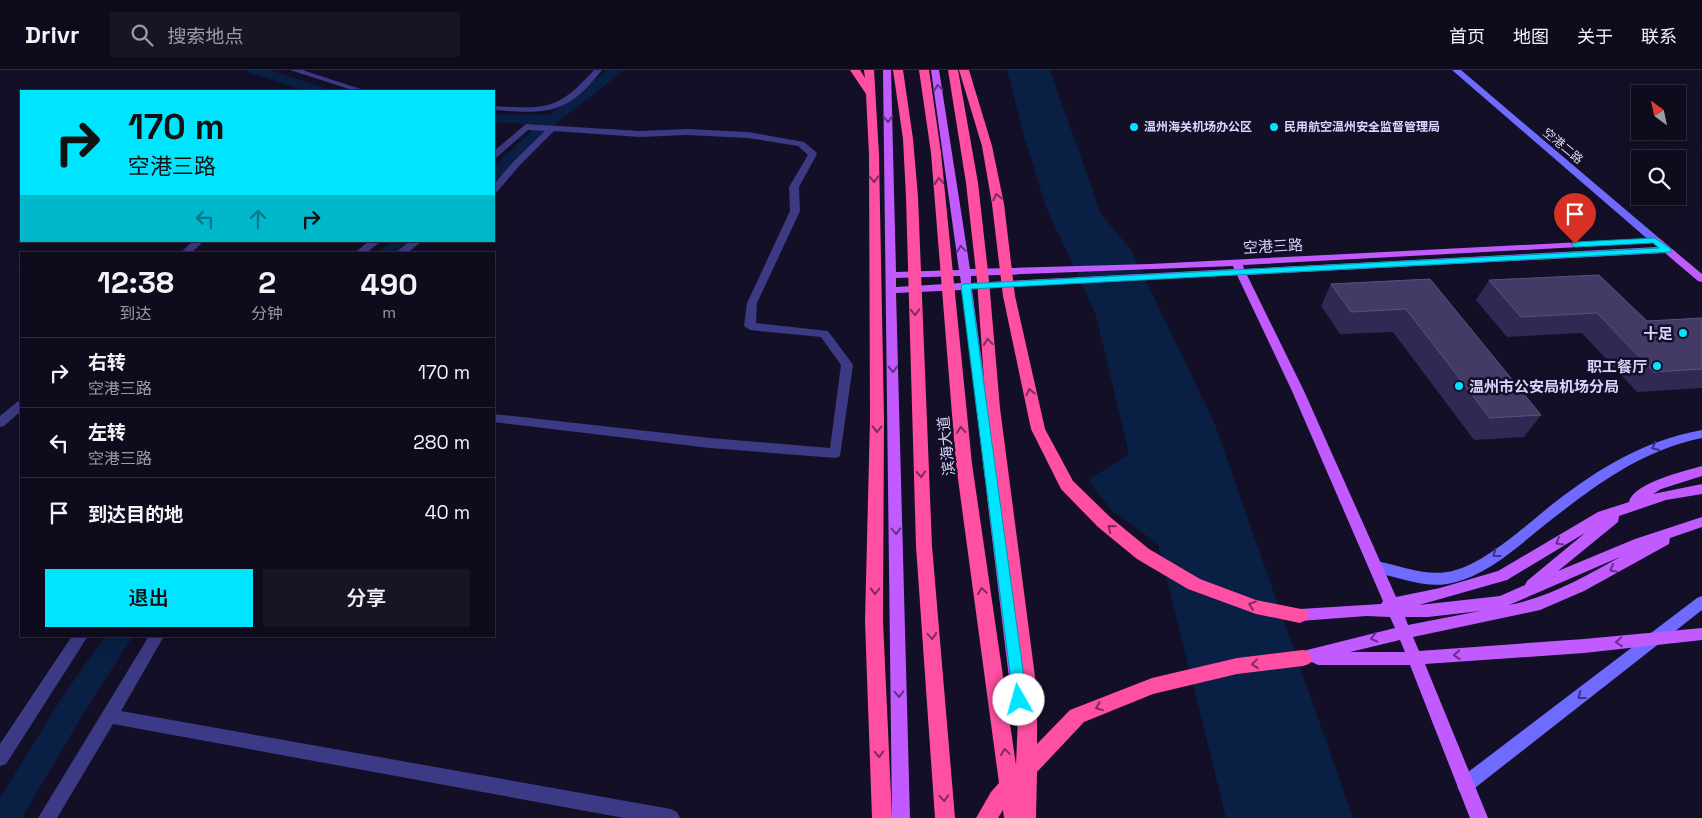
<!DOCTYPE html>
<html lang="zh">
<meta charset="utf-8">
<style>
body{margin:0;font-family:"Space Grotesk","Noto Sans SC",sans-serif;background:#171425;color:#f1f3f6;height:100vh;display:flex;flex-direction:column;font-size:19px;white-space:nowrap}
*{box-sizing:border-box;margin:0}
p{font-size:16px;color:#9b9ba3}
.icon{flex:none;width:28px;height:28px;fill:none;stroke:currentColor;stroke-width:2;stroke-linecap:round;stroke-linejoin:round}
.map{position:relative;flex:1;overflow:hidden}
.details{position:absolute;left:20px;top:182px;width:475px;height:385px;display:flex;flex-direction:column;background:#0e0b1c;border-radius:0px;box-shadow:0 5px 20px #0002,0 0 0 1px #2e2b3b}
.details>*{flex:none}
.guide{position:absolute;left:20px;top:20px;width:475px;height:152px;border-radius:0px;box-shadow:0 5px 20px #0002,0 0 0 1px #2e2b3b;background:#00e5ff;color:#111;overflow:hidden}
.needle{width:32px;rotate:327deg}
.buttons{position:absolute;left:1631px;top:15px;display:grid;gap:10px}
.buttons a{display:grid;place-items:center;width:55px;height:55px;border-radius:0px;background:#0e0b1c;box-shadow:0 5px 20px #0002,0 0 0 1px #2e2b3b;font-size:25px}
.pin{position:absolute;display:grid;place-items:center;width:42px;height:42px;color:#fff;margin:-51px -21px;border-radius:50% 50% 50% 0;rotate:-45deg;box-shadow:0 0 5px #0007}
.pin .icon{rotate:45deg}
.me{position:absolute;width:55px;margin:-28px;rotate:353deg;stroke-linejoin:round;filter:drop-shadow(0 0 4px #0008)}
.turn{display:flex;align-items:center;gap:18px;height:105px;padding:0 25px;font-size:22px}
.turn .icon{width:65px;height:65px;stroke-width:2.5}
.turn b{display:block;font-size:35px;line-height:42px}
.lanes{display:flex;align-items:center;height:48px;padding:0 25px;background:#0003;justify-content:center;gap:25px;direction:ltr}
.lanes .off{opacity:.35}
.eta{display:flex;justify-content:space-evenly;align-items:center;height:85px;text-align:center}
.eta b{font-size:30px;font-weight:600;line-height:35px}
.primary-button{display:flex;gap:10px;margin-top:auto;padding:10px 25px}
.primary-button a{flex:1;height:58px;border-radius:0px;background:#00e5ff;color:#111;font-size:20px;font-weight:600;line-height:58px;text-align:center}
.primary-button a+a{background:#171425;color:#f1f3f6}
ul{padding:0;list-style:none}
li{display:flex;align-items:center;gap:15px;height:70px;padding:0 25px;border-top:1px solid #2e2b3b}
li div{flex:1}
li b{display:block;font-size:19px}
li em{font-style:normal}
header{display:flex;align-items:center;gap:30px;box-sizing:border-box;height:70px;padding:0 25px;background:#0e0b1c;border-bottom:1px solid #2e2b3b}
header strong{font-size:24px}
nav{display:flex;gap:28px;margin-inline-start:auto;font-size:18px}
.search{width:350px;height:45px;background:#171425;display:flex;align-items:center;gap:12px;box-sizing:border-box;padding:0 18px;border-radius:0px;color:#9b9ba3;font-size:19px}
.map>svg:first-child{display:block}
</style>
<header>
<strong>Drivr</strong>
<div class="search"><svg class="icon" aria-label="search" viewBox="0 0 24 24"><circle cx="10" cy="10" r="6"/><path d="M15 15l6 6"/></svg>搜索地点</div>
<nav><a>首页</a><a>地图</a><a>关于</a><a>联系</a></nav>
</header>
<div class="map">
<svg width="1702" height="748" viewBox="0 0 1702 748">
<rect width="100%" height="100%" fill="#130f26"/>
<path fill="#0a1f44" d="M1007 0H1050L1101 144 1131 180 1214 352 1353 748H1226L1158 474 1111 440 1088 410 1129 384 1096 245 1046 137 1023 63Z"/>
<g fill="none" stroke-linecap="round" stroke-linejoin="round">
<g fill="#0a1f44" fill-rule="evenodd">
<path d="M248 0H269L325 18 327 21H306L250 3Z"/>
<path d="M608 0H624L557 53 500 108 494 110V96L539 54 494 53V44L549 45Z"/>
<path d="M392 171H413L398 184H377Z"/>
<path d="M105 566H133L83 644 22 748H0V728L63 626Z"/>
</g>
<g fill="#3d3a85" fill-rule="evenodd">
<path d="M290 0H302L367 21H355Z"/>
<path d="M594 0H602C567 45 547 44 494 40V36C546 39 557 41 594 0Z"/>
<path d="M526 54 640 61 687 59 748 62 804 72 816 82 817 84 799 117 800 141 757 233 756 253 828 261 851 292 853 295 840 386 836 388 710 378 494 352V344L710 368 830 378 841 295 821 267 750 260 744 256 747 233 790 141 789 117 808 85 798 76 748 68 687 65 640 67 554 61 520 95 497 122 494 123V114L514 91 545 61 528 60 497 87 494 88V81Z"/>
<path d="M193 171H204L190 184H179Z"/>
<path d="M369 171H381L365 184H353Z"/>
<path d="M410 171H422L406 184H394Z"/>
<path d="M21 331V341L4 356 0 357V346L17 332Z"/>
<path d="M72 566H88L6 694 0 696V674Z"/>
<path d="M149 566H164L121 641 671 739 677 742 680 748H624L113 654 57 748H38Z"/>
</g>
<g fill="#6f6bff" fill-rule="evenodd">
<path d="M1452 0H1461L1659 168V172H1651Z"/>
<path d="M1702 360V368C1640 381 1596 415 1547 453 1517 477 1486 507 1447 514 1424 518 1399 507 1376 503L1371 501 1369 497 1371 493 1376 491C1399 495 1423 506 1447 502 1482 497 1526 455 1554 433 1601 397 1643 371 1702 360Z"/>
<path d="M1702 526V540L1471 721 1465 723 1459 721 1457 715 1459 709 1697 528Z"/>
</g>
<path fill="#c25bff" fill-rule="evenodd" d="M883 0H891L896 202 959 200 931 0H939L970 199 1150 194 1659 168 1702 204V212L1698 211 1665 183 1247 205 1304 321 1396 527 1440 518 1498 501 1598 442 1629 432C1633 413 1685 401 1702 396V406L1661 419 1653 424 1702 414V424L1666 430 1619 446 1618 452 1558 501 1635 469 1702 447V457L1670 468 1669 474 1584 521 1540 540 1413 567 1419 581 1584 569 1702 558V570L1584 583 1425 594 1488 748H1470L1410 595H1318L1312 592 1303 595 1298 593 1295 588 1298 583 1303 581 1395 558 1390 547 1366 546 1300 551 1295 549 1293 545 1295 541 1300 539 1381 534 1383 531 1292 321 1237 205 972 219 1029 641 1027 646 1021 648 1015 646 1013 641 962 220 896 223 910 748H892ZM1653 173 1658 177 1244 199 1243 195ZM1233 196 1234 199 971 213V206ZM960 206 961 213 896 217V208ZM1585 463 1527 511 1525 515 1500 526 1419 535 1507 510ZM1620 487C1584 507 1550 527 1509 535ZM1480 541 1408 555 1405 547H1428ZM1400 570 1405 582H1350Z"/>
<g fill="#ff4fa3" fill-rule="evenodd">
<path d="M850 0H860L865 8 864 0H874L879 85 884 349 883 551 892 748H872L865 551 870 349 869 85 866 24Z"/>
<path d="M893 0H903L913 69 918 127 932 476 955 748H935L916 476 906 127 903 69Z"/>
<path d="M919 0H929L941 83 972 394 1016 695 1019 622 986 338 977 211 966 113 948 0H958L978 113 989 211 1000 338 1037 622V674L1070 640 1152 608 1237 588 1303 580 1309 582 1312 588 1309 594 1303 596 1237 604 1153 624 1084 652 1037 702 1036 748H1004L1003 740 998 748H976L991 722 999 713 956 394 931 83Z"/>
<path d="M959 0H969L992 76 1004 134 1015 226 1045 359 1073 411 1110 447 1149 479 1200 509 1256 530 1306 540 1309 545 1306 550 1300 553 1256 544 1188 519 1137 489 1098 457 1061 419 1031 359 1003 226 992 134 982 76Z"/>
</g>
</g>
<g fill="#312854">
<path d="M1430 209 1541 345 1524 367 1474 370 1393 262 1340 264 1321 236 1331 214Z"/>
<path d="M1489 210 1647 251 1702 248V318L1637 322 1582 263 1507 267 1476 230Z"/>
</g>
<g fill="#433a66" stroke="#5a527e">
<path d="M1599 205 1647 251 1702 248V299L1654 302 1597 243 1521 247 1489 210Z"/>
<path d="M1430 209 1541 345 1490 348 1406 239 1351 242 1331 214Z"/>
</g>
<defs><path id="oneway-chevron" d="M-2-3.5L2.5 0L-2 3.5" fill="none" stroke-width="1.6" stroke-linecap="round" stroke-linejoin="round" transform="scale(1.25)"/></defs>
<g stroke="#623188">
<use href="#oneway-chevron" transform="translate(938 18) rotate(-98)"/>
<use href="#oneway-chevron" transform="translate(888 49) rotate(89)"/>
<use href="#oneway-chevron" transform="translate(961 179) rotate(-98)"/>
<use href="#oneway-chevron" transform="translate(893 299) rotate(89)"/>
<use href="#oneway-chevron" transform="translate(896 461) rotate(89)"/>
<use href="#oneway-chevron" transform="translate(1559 472) rotate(150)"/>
<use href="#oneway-chevron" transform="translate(1613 499) rotate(152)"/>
<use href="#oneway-chevron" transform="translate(1374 568) rotate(166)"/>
<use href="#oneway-chevron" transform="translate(1619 572) rotate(175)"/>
<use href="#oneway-chevron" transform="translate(1457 585) rotate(176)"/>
<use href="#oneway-chevron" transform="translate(899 624) rotate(89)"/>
</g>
<g stroke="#7d2c5e">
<use href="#oneway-chevron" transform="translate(874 109) rotate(89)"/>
<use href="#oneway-chevron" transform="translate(939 111) rotate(-95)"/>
<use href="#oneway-chevron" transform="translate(997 127) rotate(-101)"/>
<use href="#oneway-chevron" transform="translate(915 242) rotate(88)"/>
<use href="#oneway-chevron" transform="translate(988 272) rotate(-95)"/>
<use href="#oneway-chevron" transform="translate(1030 322) rotate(-102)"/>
<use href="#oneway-chevron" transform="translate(877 359) rotate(91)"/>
<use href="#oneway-chevron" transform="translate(961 360) rotate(-95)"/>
<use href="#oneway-chevron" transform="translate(921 404) rotate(87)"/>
<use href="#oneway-chevron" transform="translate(1111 458) rotate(-141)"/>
<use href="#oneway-chevron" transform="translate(875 521) rotate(91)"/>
<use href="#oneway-chevron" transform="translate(982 521) rotate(-98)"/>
<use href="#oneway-chevron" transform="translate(1252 535) rotate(-162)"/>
<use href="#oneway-chevron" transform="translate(932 566) rotate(85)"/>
<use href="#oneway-chevron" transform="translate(1255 594) rotate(173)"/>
<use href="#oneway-chevron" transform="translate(1099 637) rotate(158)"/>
<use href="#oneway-chevron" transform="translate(1005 682) rotate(-98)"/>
<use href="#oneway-chevron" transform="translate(879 684) rotate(88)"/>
<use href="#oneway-chevron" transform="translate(944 728) rotate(86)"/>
</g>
<g stroke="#38347d">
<use href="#oneway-chevron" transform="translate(1655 377) rotate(155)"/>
<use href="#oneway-chevron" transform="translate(1496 484) rotate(144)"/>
<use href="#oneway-chevron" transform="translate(1581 626) rotate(142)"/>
</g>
<path fill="#00e5ff" stroke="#0095a6" d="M1655 168 1671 179V182L971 219 1027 630 1024 635 1019 636 1014 635 961 216 963 214 1659 178 1653 173 1575 177 1571 174 1575 172Z"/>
<g fill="#00e5ff" stroke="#130f26" stroke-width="2">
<circle cx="1134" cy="57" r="5"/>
<circle cx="1274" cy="57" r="5"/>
<circle cx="1683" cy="263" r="5"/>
<circle cx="1657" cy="296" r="5"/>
<circle cx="1459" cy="316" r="5"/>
</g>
<g text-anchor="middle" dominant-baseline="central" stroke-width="5" stroke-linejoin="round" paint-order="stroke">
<g font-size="12" font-weight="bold" fill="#d9d4ff" stroke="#130f26" text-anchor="start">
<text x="1144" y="57">温州海关机场办公区</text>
<text x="1284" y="57">民用航空温州安全监督管理局</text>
</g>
<g font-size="12" fill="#d9d4ff" stroke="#130f26">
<text transform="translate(1563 76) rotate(40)">空港二路</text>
</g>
<g font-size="15" fill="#d9d4ff" stroke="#130f26">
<text transform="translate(1273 176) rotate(-3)">空港三路</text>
<text transform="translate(946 376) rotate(-96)">滨海大道</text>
</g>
<g font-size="15" font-weight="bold" fill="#d9d4ff" stroke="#130f26" text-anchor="end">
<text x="1673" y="263">十足</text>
<text x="1647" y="296">职工餐厅</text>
<text x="1469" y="316" text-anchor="start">温州市公安局机场分局</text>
</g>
</g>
</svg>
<div class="buttons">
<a><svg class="needle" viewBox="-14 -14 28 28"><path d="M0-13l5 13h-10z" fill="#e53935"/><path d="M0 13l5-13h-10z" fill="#9b9ba3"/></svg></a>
<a><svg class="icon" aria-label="search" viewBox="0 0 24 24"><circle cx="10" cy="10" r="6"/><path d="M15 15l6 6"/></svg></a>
</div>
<div class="pin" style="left:1575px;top:174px;background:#d93025"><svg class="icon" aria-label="arrive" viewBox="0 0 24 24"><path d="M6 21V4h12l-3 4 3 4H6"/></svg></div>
<svg class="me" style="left:1019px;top:630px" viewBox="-20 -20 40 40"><circle r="19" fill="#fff"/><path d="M0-13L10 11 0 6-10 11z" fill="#00e5ff"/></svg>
<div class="guide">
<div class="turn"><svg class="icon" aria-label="right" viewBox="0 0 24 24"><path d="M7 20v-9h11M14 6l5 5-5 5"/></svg><div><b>170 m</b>空港三路</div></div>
<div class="lanes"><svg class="icon off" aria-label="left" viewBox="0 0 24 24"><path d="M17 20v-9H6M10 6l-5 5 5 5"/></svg><svg class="icon off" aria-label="ahead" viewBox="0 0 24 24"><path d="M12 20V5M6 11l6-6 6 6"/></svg><svg class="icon" aria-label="right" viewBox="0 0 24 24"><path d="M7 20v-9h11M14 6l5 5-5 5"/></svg></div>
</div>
<section class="details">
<div class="eta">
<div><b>12:38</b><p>到达</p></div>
<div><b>2</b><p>分钟</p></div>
<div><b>490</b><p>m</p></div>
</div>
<ul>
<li><svg class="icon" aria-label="right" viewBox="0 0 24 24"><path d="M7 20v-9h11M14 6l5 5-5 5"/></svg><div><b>右转</b><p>空港三路</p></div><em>170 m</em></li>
<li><svg class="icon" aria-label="left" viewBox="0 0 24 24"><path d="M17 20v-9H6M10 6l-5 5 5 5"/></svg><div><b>左转</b><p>空港三路</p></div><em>280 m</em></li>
<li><svg class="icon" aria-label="arrive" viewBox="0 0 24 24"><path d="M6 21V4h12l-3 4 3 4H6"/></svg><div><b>到达目的地</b></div><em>40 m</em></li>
</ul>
<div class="primary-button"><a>退出</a><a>分享</a></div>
</section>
</div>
